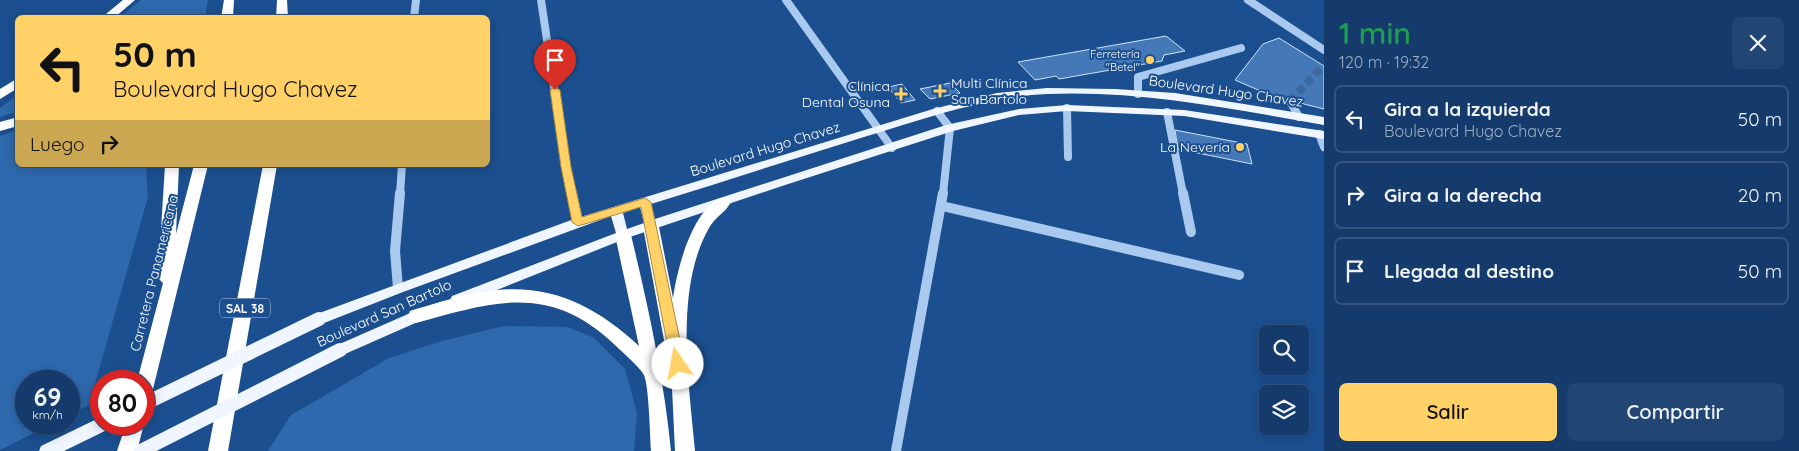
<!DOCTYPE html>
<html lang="es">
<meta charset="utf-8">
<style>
body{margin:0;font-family:Quicksand,sans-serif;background:#214673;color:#f1f3f6;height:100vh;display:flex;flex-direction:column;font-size:19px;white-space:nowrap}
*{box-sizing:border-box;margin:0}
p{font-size:16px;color:#9dadc1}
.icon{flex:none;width:28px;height:28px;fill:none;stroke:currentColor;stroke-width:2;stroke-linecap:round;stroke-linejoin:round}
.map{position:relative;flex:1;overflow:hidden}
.sheet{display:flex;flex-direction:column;background:#143b6b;width:475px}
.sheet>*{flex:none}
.top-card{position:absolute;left:15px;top:15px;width:475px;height:152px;border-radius:8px;box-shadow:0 2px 12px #0003,0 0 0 1px #33557e;background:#ffd166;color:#111;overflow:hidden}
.controls{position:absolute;left:1259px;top:325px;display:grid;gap:10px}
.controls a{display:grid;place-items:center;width:50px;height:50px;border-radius:8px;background:#143b6b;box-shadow:0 2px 12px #0003,0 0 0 1px #33557e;font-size:25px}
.speed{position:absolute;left:15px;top:370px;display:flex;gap:10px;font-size:25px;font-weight:700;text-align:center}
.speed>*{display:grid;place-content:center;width:65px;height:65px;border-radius:50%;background:#143b6b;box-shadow:0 2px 12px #0003,0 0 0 1px #33557e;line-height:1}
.speed small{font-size:12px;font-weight:400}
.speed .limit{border:8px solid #d22;background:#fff;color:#111}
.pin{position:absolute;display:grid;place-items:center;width:42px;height:42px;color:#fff;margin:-51px -21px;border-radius:50% 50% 50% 0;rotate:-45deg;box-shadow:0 0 5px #0007}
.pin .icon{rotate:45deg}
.me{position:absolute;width:55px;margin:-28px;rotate:348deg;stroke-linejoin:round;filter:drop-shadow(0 0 4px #0008)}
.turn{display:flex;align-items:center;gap:18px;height:105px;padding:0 15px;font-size:22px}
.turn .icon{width:65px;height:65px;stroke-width:2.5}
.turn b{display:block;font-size:35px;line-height:42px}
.then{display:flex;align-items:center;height:48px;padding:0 15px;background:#0003;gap:10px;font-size:19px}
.round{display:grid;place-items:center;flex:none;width:52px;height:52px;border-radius:8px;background:#214673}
.head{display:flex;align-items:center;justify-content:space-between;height:85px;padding:0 15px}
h1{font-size:30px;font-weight:600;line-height:38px;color:#1e9e55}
.primary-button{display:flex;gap:10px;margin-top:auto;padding:10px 15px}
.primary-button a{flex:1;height:58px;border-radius:8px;background:#ffd166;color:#111;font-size:20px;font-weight:600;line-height:58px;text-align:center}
.primary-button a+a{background:#214673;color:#f1f3f6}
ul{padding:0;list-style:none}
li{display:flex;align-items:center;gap:15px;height:68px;margin:0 10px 8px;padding:0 5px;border:2px solid #33557e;border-radius:8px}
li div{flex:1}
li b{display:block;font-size:19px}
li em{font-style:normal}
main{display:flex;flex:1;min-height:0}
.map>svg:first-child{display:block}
</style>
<main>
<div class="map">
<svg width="1324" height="451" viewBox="0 0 1324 451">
<rect width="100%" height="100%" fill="#1b4f8f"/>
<g fill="#2e69ad">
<path d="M141 0H208L205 17H120Z"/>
<path d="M17 95V112L0 117V108Z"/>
<path d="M17 130 18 165H146L148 197 89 405 69 415V381H26V424H51L0 450V136Z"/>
<path d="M504 326 568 327 594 338 625 369 637 413 634 451H268L291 415 389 358 442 341Z"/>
</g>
<g fill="#4478b7" stroke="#cfe3fa">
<path d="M1166 36 1185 51 1164 55 1162 61 1059 79 1056 76 1035 80 1018 62Z"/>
<path d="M1279 38 1324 66V109L1272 96 1235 80 1263 44Z"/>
<path d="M950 83 960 93 930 99 920 89Z"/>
<path d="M902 84 915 100 901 103 888 87Z"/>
<path d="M1175 130 1247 144 1252 164 1178 149Z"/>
</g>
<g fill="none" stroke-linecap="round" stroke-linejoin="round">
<path stroke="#3d69a0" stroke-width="8" stroke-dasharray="8 4" stroke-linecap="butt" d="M1290 101 1323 66"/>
<g stroke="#a9c9ee" stroke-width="8">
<path d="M541 0 566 167 572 194"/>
<path d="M786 0 892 148"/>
<path d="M1248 0 1324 50"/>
<path d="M414 18 416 0"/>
<path d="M1138 94V77L1241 48"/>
<path d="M1290 101 1299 117"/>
<path d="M1067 108 1068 157"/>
<path d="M937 111 950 128 943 194"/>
<path d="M1167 112 1183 194"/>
<path d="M1319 134 1324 147"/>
<path d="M400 194 402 165"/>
</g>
<g stroke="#a9c9ee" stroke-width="10">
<path d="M572 193 578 222"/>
<path d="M1183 193 1191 232"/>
<path d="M942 206 1239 275"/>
<path d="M398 288 395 251 400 193"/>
<path d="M896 451 943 193"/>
</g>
<g fill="#f0f6ff" fill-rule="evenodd">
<path d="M1047 88 1115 89 1175 93 1324 117V125C1232 109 1141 90 1047 94 984 97 924 119 864 137 793 159 722 182 651 204L655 219 946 125 1019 109 1067 105 1184 110 1324 131V139L1184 116 1067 111 1019 115 953 131 782 186 627 238 457 306 452 304 450 300 452 296 616 233 611 216 403 292 319 325 314 323 312 319 314 315 574 219 933 109 997 93ZM640 207 644 223 627 229 623 213Z"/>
<path d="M424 307 429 309 431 313 429 317 345 354 340 356 335 354 333 350 335 346Z"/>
<path d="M101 417V424H111L109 429 64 451H39L41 446Z"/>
</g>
<g fill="#fff" fill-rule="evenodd">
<path d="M123 0H135L114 18H101Z"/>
<path d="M224 0H234L233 18H221Z"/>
<path d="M277 0H287L288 18H276Z"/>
<path d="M18 78V88L0 99V89Z"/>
<path d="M18 117V126L0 131V122Z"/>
<path d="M165 165H179L176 234 194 165H208L153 389 150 395 144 397V381H137L163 283 158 278Z"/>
<path d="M263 165H277L228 451H208Z"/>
<path d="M724 197 729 198 731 202C726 212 714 218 709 228 674 289 689 384 695 451H675L670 346 667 345 664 340 643 227 646 223 651 221 656 223 659 227 673 298C677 269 693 206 724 197Z"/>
<path d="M623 229 628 231 631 235C648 306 664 378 671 451H651C650 436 649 387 644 375 639 366 623 353 615 345 549 282 493 302 416 323L410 321 408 316 410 311 416 309C438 303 460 295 483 292 546 281 594 304 639 346L615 235 618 231Z"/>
<path d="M144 423V424L137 451H117L126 424Z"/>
</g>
<g stroke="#f0f6ff" stroke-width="14">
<path d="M144 404 319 319"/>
<path d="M141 451 340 350"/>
</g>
</g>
<path fill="#ffd166" stroke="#a68842" d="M555 87 560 90 571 167 582 217 645 198 651 202 685 364 683 368 678 370 673 368 671 364 641 207 578 226 572 222 561 167 550 90Z"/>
<g fill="#ffd166" stroke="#1b4f8f" stroke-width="2">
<circle cx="1150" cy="60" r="5"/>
<path d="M937.5 83.5h5v5h5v5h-5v5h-5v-5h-5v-5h5z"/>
<path d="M898.5 86.5h5v5h5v5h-5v5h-5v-5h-5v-5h5z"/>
<circle cx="1240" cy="147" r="5"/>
</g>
<g text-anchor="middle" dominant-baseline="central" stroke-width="4" stroke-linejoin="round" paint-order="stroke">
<g font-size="11" fill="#fff" stroke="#1b4f8f" text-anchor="end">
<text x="1140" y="54">Ferretería<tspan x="1140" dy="13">"Betel"</tspan></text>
</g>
<rect fill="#1b4f8f" stroke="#bbcadd" stroke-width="1" x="220" y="298.5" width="50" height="19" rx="4"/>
<g font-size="12" font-weight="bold" fill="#fff">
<text x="245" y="308">SAL 38</text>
</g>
<g font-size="14" fill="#fff" stroke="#1b4f8f" text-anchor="end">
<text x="951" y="83" text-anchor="start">Multi Clínica<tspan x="951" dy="16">San Bartolo</tspan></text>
<text x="890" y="86">Clínica<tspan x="890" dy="16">Dental Osuna</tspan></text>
<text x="1230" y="147">La Nevería</text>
</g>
<g font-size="14" fill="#fff" stroke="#1b4f8f">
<text transform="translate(1226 91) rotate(8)">Boulevard Hugo Chavez</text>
<text transform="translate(765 149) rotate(-17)">Boulevard Hugo Chavez</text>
<text transform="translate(154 273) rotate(-76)">Carretera Panamericana</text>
<text transform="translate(384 313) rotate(-24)">Boulevard San Bartolo</text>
</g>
</g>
</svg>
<div class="controls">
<a><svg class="icon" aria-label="search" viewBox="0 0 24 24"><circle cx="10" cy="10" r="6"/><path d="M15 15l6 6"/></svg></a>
<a><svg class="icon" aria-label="layers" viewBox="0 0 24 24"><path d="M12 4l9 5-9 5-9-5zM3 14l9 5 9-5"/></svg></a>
</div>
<div class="speed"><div>69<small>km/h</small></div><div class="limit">80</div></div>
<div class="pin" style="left:555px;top:90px;background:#d93025"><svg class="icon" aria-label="arrive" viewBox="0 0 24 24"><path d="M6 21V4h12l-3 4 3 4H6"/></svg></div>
<svg class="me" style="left:678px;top:364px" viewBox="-20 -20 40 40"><circle r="19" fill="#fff"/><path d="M0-13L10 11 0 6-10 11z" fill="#ffd166"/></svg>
<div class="top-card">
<div class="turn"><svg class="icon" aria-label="left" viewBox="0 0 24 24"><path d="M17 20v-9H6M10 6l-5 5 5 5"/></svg><div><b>50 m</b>Boulevard Hugo Chavez</div></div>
<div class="then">Luego<svg class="icon" aria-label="right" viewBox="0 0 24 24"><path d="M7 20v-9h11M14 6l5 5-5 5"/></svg></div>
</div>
</div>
<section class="sheet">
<div class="head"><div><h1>1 min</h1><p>120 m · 19:32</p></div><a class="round"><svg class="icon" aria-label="close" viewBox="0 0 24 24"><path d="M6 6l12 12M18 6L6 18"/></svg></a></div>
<ul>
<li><svg class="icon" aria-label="left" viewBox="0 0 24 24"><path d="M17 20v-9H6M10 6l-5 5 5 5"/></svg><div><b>Gira a la izquierda</b><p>Boulevard Hugo Chavez</p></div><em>50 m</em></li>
<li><svg class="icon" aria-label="right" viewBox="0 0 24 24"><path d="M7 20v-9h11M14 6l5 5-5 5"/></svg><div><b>Gira a la derecha</b></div><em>20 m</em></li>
<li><svg class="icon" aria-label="arrive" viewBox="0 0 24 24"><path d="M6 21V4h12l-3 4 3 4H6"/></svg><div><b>Llegada al destino</b></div><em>50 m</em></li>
</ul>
<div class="primary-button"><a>Salir</a><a>Compartir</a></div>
</section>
</main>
